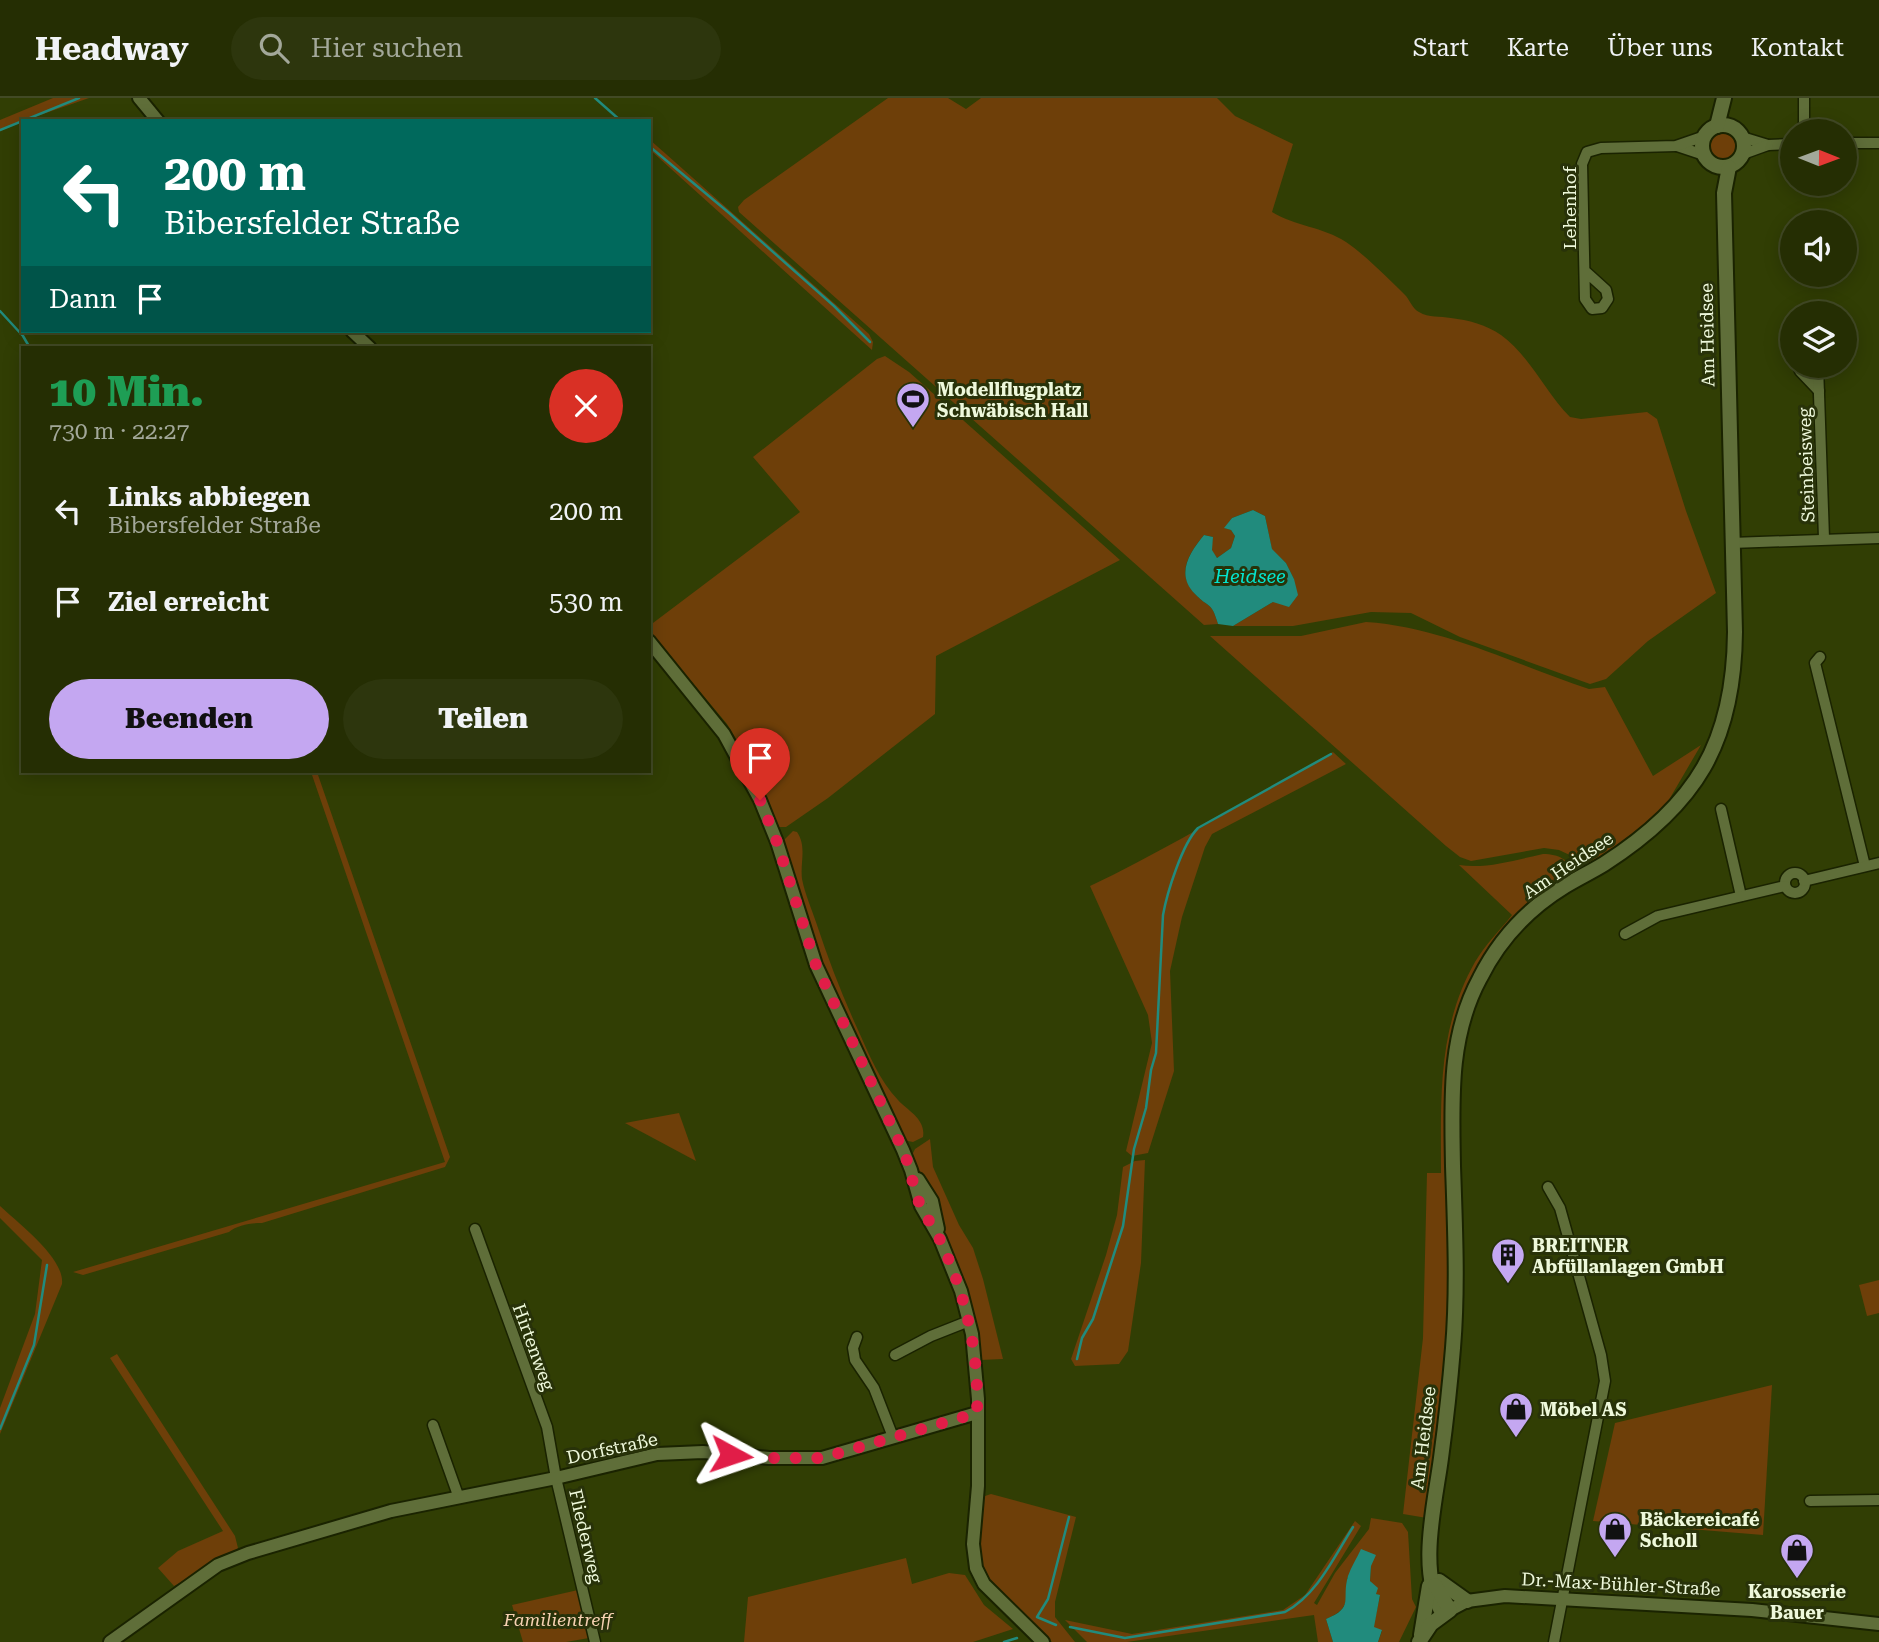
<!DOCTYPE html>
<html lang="de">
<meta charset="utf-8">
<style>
body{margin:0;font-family:"Roboto Serif",serif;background:#2d360d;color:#f1f3f6;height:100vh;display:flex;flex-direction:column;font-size:26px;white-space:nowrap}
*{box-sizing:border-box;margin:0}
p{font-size:23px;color:#a3a89a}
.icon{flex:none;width:38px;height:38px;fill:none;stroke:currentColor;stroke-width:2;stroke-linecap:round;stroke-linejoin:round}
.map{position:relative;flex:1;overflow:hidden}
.details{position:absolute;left:21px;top:248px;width:630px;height:427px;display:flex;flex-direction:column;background:#252e03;border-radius:0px;box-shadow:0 4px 18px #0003,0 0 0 2px #424a25}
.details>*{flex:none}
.hud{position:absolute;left:21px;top:21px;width:630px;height:214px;border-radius:0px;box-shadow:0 4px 18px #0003,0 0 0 2px #424a25;background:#00695c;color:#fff;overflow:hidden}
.needle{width:46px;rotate:91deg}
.controls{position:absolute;left:1780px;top:21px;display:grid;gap:14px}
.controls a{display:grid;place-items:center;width:77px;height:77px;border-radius:50%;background:#252e03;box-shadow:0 4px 18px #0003,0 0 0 2px #424a25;font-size:35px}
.pin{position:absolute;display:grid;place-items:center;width:60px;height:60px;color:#fff;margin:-72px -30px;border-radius:50% 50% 50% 0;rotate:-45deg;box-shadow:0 0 7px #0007}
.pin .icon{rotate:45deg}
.me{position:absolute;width:77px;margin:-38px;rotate:95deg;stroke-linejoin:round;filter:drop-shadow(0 0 5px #0008)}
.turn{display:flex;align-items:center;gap:24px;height:147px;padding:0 28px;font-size:32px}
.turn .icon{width:91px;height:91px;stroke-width:2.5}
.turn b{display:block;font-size:49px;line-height:60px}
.then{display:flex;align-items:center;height:66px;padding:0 28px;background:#0003;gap:14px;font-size:26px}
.round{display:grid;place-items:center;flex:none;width:74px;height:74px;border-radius:37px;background:#2d360d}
.headline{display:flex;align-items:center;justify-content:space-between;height:119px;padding:0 28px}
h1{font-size:42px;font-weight:800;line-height:52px;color:#1e9e55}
.action{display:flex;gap:14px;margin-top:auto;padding:14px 28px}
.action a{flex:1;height:80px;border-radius:42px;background:#c4a7f1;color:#111;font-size:28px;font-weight:800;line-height:80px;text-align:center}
.action a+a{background:#2d360d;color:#f1f3f6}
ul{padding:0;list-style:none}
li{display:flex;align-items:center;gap:21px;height:91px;padding:0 28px}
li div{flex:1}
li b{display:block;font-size:26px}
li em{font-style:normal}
header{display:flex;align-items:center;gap:42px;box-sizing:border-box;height:98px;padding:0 35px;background:#252e03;border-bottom:2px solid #424a25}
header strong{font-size:33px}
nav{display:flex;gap:38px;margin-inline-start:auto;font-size:24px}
.search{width:490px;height:63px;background:#2d360d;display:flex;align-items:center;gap:18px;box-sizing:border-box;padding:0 24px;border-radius:38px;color:#a3a89a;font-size:26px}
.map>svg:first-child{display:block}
</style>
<header>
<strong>Headway</strong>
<div class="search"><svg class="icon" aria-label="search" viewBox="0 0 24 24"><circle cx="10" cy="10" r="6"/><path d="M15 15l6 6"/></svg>Hier suchen</div>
<nav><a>Start</a><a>Karte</a><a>Über uns</a><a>Kontakt</a></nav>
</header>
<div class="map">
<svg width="1879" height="1544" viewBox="0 0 1879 1544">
<rect width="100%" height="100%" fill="#313e04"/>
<g fill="#6e3f09">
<path d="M53 0H89L23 23 0 33V22Z"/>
<path d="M888 0H948L966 11 981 0H1217L1235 18 1293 46 1272 114C1295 128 1323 129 1346 144 1364 156 1390 182 1406 198 1410 203 1413 211 1419 214 1429 220 1440 218 1451 220 1468 222 1487 227 1501 237 1530 258 1545 294 1570 319L1581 321 1647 314 1657 321 1686 413 1716 495 1648 543 1606 581 1590 586 1460 539 1411 515 1371 514 1293 528H1233L1273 504 1294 481 1286 465 1272 452 1265 418 1253 412 1232 420 1225 430 1231 432 1235 438 1231 450 1217 460 1211 452 1213 439 1204 437C1190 454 1175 475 1195 496 1209 511 1211 502 1218 526L1204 527 739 114 738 109 744 102Z"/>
<circle cx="1723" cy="47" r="15"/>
<path d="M649 41 869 236 873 244 872 252 649 51Z"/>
<path d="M885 258 909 274 1120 462 936 558 935 616 828 700 786 729H778L750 664 727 626 649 533V528L800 414 753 359 877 261Z"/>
<path d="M1366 524C1443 529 1516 567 1589 591L1605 589 1653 678 1701 647 1663 712 1591 767 1559 752 1544 750 1471 763 1460 759 1446 748 1210 538H1301Z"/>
<path d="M1333 654 1346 666 1212 736 1205 749 1182 819 1170 873 1174 973 1148 1055 1132 1058 1126 1053 1152 945 1148 917 1090 788C1174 748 1252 699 1333 654Z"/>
<path d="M311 674H317L450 1059 445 1069 262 1125C251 1125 237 1127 229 1134L83 1177 73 1174 445 1064Z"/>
<path d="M793 733 797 734C807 749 800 764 802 781 805 796 812 812 817 827 829 863 842 897 858 932 869 956 879 982 898 1002 908 1013 926 1021 923 1039L913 1044 903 1042 836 905 781 745Z"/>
<path d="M1543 756C1560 756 1567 762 1577 775L1514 823 1450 951 1447 976 1449 1180 1447 1238 1443 1297 1427 1420 1403 1416 1423 1240 1427 1075H1441C1441 1001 1437 931 1475 864 1485 847 1500 832 1512 817L1459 767C1487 771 1515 762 1543 756Z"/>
<path d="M679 1015 696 1063 625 1025Z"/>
<path d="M930 1041 933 1069 959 1127 973 1150 983 1181 1003 1261 980 1262 932 1097 911 1059 915 1051Z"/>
<path d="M1145 1062 1141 1165 1128 1253 1119 1266 1075 1268 1071 1261 1106 1157 1117 1117 1123 1069 1135 1063Z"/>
<path d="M0 1108C18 1125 65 1160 62 1186L0 1336V1310L35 1216 42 1162 0 1120Z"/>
<path d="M1879 1182V1215L1867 1218 1859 1187Z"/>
<path d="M117 1256 235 1438 238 1450 233 1458 174 1488 158 1470 178 1453 223 1433 110 1260Z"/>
<path d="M1772 1287 1763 1437 1593 1423 1615 1325Z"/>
<path d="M991 1396 1076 1419 1055 1504V1519L1075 1544H1052L992 1488 983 1467 979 1446 980 1411 985 1398Z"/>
<path d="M1371 1420 1402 1425 1408 1434 1412 1501 1416 1509 1399 1544H1378L1382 1533 1373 1530 1380 1498 1376 1496 1370 1483 1371 1468 1347 1480C1346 1503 1350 1511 1326 1521L1333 1544H1318L1314 1517 1127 1544H1087L1065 1522 1132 1536 1283 1512 1305 1497 1355 1423 1361 1428 1314 1505 1317 1507 1335 1475 1369 1431Z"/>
<path d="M906 1460 912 1486 949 1475 965 1477 984 1507 1013 1531 973 1544H744L748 1499Z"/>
<path d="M578 1492 589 1540 566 1544H523L512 1507Z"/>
</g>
<g fill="#218b7d">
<path d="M1253 412 1265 418 1272 451 1286 465 1294 481 1298 497 1289 509 1273 504 1233 528 1218 526C1211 502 1209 511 1195 496 1175 476 1190 454 1204 437L1213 439 1212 452 1217 460 1231 450 1235 438 1231 432 1224 430 1232 420Z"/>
<path d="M1361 1451 1376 1457 1371 1468 1370 1483 1378 1490 1376 1496 1380 1497 1374 1529 1382 1532 1378 1544H1333L1326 1521C1355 1509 1341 1502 1348 1478 1351 1469 1357 1460 1361 1451Z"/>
</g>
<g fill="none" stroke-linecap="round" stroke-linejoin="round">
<g stroke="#218b7d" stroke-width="2.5">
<path d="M595 0 621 23"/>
<path d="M0 32 79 0"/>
<path d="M649 48 728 114 834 208 870 244"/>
<path d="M0 213 23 238 30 250"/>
<path d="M1077 1261 1082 1240 1093 1221 1123 1128 1134 1051 1146 1010 1151 972 1156 955 1163 817C1167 795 1182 746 1198 730L1331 656"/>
<path d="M0 1331 34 1247 47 1167"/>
<path d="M1056 1527 1037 1519 1048 1501 1069 1419"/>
<path d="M1070 1529 1125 1540 1285 1514C1317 1497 1334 1459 1353 1429"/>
<path d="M1004 1544 1017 1540"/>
</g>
<g stroke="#1a2300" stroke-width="13">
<g id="minor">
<path d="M1804 0V33"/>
<path d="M1742 39 1768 47 1792 46"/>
<path d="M1844 45H1879"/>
<path d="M1677 48 1704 57"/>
<path d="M1743 56 1768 47"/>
<path d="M1585 173 1606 192 1608 201 1602 210 1592 211 1585 201 1582 66 1587 54 1601 50 1676 48 1705 38"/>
<path d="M1798 268 1800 273 1819 293"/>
<path d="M1818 268 1824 440"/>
<path d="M1731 445 1879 440"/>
<path d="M1820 559 1815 565 1865 768"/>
<path d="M1721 711 1741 798"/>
<circle cx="1795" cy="785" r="10"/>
<path d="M1804 783 1879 765"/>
<path d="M1625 836 1658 818 1785 788"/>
<path d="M1548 1089 1560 1110 1601 1257 1605 1283 1554 1544"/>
<path d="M475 1131 547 1329 556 1380 595 1544"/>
<path d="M857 1239 853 1250 855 1262 874 1290 893 1339"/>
<path d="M895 1257 931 1238 969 1223"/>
<path d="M433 1327 459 1400"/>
<path d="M1810 1403 1879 1402"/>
</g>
</g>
<g stroke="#1a2300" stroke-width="16">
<g id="tertiary">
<path d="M139 0 158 23"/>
<path d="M352 233 370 250"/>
<path d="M649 543 724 636 760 702 777 744 816 867 903 1052 911 1072 921 1108 940 1141 961 1193 972 1236 978 1301V1388L973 1446 976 1470 984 1486 1043 1544"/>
<path d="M918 1081 932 1103 938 1131"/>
<path d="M1450 1512 1467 1503 1505 1498 1752 1512 1879 1526"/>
<path d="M110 1544 218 1467 248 1455 391 1413 556 1380 657 1356 703 1354 769 1360H822L977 1315"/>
</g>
</g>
<g stroke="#1a2300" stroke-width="18">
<g id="secondary">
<circle cx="1723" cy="48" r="21"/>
<path d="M1717 28 1724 0"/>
<path d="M1439 1483 1467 1503"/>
<path d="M1443 1516C1417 1474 1435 1406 1441 1360 1446 1323 1450 1287 1453 1250 1458 1190 1455 1128 1453 1068 1452 1003 1448 939 1480 880 1499 842 1529 810 1565 788 1578 780 1591 774 1604 766 1696 707 1734 645 1735 534L1724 95 1729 69"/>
<path d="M1421 1537 1429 1488"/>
<path d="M1419 1544 1431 1526 1450 1512 1435 1487"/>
</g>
</g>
<use href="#minor" stroke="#5f6e39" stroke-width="10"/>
<use href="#tertiary" stroke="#5f6e39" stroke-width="12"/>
<use href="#secondary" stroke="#5f6e39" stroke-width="14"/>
</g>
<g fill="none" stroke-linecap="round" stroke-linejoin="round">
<path stroke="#e11d48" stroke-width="12" stroke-dasharray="0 21.6" d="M731 1357 769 1360H822L977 1315C979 1254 966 1197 940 1142 935 1130 926 1120 921 1109 913 1091 911 1071 903 1052L816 867 777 744 760 702"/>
</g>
<defs>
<g id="stadium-pin" transform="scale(1.75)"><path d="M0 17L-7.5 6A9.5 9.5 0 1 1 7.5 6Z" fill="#c4a7f1" stroke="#283209"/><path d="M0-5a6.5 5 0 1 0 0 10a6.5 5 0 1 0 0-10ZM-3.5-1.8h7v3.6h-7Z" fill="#111"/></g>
<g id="building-pin" transform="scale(1.75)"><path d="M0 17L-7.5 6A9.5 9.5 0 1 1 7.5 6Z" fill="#c4a7f1" stroke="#283209"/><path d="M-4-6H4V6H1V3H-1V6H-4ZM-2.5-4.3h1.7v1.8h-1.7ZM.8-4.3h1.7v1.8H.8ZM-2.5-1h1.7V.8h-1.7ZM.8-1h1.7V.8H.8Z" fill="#111"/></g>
<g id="shop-pin" transform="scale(1.75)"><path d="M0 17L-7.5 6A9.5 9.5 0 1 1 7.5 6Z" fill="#c4a7f1" stroke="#283209"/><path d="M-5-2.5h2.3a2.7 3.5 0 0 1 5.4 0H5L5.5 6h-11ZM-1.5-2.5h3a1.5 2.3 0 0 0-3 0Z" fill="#111"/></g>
</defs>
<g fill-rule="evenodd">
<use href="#stadium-pin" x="913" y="301"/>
<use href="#building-pin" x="1508" y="1157"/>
<use href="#shop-pin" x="1516" y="1311"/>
<use href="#shop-pin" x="1615" y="1431"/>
<use href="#shop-pin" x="1797" y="1452"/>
</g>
<g text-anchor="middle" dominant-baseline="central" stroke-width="6" stroke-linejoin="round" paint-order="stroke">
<g font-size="18" fill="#eef8db" stroke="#283209">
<text transform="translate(1569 110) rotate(-90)">Lehenhof</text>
<text transform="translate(1707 237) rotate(-91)">Am Heidsee</text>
<text transform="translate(1806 367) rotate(-92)">Steinbeisweg</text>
<text transform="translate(1568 767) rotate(-34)">Am Heidsee</text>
<text transform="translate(534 1249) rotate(70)">Hirtenweg</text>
<text transform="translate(1423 1340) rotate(-83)">Am Heidsee</text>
<text transform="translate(612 1350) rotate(-12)">Dorfstraße</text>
<text transform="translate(586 1438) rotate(77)">Fliederweg</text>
<text transform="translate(1621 1486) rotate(3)">Dr.-Max-Bühler-Straße</text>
</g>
<g font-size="18" font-weight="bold" fill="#eef8db" stroke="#283209" text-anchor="start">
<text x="937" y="291">Modellflugplatz<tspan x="937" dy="21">Schwäbisch Hall</tspan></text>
<text x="1532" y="1147">BREITNER<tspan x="1532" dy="21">Abfüllanlagen GmbH</tspan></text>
<text x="1540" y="1311">Möbel AS</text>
<text x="1640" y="1421">Bäckereicafé<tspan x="1640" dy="21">Scholl</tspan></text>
<text x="1797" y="1493" text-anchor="middle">Karosserie<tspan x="1797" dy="21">Bauer</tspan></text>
</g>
<g font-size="18" font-style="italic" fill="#f6d1b2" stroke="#283209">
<text x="558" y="1521">Familientreff</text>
</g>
<g font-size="19" font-style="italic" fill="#04e5ce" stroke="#283209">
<text x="1250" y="478">Heidsee</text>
</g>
</g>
</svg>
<div class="controls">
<a><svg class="needle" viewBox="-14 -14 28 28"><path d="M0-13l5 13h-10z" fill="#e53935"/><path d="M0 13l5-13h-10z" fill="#a3a89a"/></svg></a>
<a><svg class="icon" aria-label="sound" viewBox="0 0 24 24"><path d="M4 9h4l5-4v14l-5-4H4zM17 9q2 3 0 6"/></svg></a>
<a><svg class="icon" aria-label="layers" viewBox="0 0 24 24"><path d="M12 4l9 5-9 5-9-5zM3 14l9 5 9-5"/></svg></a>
</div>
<div class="pin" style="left:760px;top:702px;background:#d93025"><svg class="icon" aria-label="arrive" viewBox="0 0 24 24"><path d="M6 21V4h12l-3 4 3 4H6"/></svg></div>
<svg class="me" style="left:731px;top:1357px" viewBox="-20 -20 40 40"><path d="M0-17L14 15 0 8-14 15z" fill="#e11d48" stroke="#fff" stroke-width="4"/></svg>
<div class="hud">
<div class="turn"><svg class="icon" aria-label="left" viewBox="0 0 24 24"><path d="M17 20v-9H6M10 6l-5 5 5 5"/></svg><div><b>200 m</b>Bibersfelder Straße</div></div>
<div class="then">Dann<svg class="icon" aria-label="arrive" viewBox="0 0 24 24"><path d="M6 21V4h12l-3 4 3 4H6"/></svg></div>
</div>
<section class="details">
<div class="headline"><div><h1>10 Min.</h1><p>730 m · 22:27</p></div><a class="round" style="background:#d93025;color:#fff"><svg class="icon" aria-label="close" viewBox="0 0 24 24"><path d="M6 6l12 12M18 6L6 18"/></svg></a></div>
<ul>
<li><svg class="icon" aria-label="left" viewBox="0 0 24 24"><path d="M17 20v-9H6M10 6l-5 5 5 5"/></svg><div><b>Links abbiegen</b><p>Bibersfelder Straße</p></div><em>200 m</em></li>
<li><svg class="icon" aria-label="arrive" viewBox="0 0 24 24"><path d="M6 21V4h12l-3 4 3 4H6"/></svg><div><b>Ziel erreicht</b></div><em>530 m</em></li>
</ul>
<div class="action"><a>Beenden</a><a>Teilen</a></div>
</section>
</div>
